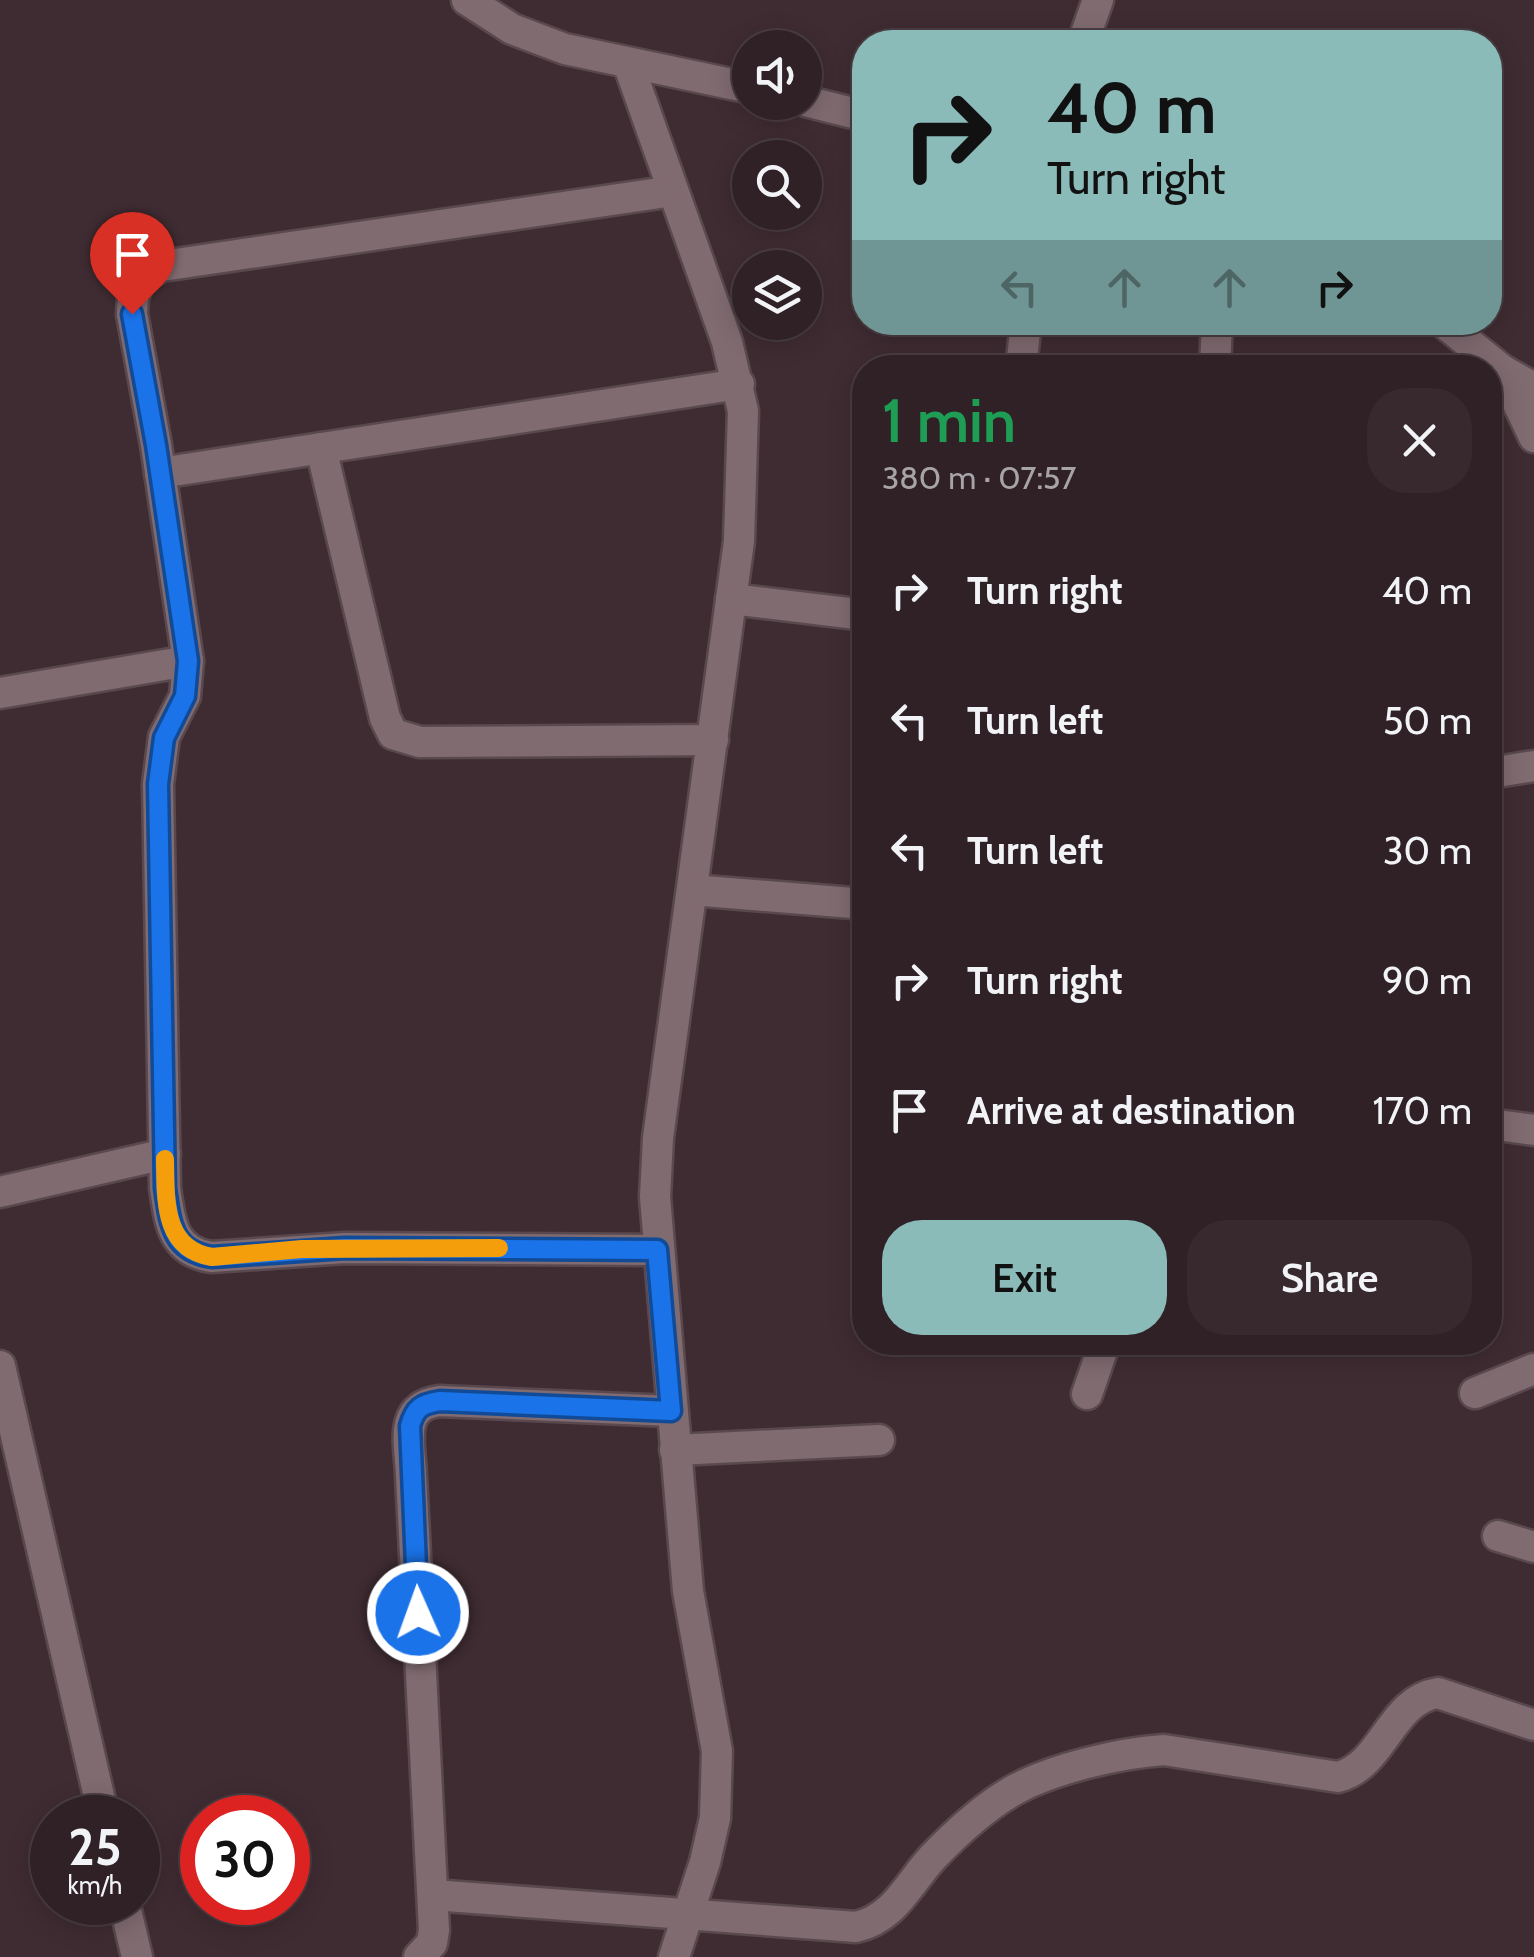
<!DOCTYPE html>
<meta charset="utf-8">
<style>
body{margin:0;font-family:Cabin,sans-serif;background:#37292e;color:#f1f3f6;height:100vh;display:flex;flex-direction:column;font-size:38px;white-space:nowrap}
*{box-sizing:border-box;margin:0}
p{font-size:32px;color:#a7a3a7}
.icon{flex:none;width:55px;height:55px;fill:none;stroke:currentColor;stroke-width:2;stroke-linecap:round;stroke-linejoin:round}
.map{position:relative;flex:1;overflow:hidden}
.side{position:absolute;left:852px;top:355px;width:650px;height:1000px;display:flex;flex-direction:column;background:#2f2126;border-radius:40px;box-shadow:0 5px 25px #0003,0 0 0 2px #4a3e43}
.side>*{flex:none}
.banner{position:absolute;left:852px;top:30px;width:650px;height:305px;border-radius:40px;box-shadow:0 5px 25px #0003,0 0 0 2px #4a3e43;background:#8bbbb9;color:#111;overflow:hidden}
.tools{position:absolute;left:732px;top:30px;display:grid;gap:20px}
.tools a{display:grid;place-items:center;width:90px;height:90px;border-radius:50%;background:#2f2126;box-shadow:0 5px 25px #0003,0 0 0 2px #4a3e43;font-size:50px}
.speed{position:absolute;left:30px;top:1795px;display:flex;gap:20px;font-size:50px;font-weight:700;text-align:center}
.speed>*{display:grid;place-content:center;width:130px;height:130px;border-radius:50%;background:#2f2126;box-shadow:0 5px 25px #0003,0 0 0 2px #4a3e43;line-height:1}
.speed small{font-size:25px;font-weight:400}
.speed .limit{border:15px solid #d22;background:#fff;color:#111}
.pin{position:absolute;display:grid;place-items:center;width:85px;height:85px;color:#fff;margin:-102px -42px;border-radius:50% 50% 50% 0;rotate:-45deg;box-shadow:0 0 10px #0007}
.pin .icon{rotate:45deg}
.me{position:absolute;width:110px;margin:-55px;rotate:358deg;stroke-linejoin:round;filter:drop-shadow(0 0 8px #0008)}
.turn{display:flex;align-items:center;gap:35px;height:210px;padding:0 30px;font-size:45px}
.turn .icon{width:130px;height:130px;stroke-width:2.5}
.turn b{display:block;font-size:70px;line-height:85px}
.lanes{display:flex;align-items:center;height:95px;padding:0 30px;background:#0003;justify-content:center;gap:50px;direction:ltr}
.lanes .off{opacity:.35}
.round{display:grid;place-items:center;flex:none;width:105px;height:105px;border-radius:40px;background:#37292e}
.head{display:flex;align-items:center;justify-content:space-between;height:170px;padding:0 30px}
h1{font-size:60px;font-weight:600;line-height:75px;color:#1e9e55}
.cta{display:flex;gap:20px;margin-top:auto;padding:20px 30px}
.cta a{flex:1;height:115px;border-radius:40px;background:#8bbbb9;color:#111;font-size:40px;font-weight:600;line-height:115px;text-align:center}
.cta a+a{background:#37292e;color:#f1f3f6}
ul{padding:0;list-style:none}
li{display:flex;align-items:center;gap:30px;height:130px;padding:0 30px}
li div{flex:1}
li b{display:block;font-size:38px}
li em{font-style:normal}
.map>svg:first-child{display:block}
</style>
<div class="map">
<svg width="1534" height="1957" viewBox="0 0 1534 1957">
<rect width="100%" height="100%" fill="#3f2c32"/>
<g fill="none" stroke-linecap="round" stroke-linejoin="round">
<g stroke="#59494e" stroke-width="35">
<g id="minor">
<path d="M467 0 512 29 565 49 750 88"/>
<path d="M1083 42 1098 0"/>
<path d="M628 63 727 342 743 411 739 541 658 1138 655 1197 688 1591 717 1751 715 1818 705 1862 674 1957"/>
<path d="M805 101 865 116"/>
<path d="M1443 322 1502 370 1534 388"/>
<path d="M1021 368 1026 322"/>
<path d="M1215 368 1217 322"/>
<path d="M1502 370 1534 437"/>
<path d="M321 448 385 718 393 734 420 742 713 740"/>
<path d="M160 473 739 384"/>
<path d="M731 599 865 615"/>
<path d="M0 693 188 661"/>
<path d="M1490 773 1534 766"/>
<path d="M692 890 865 904"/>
<path d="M1490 1124 1534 1130"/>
<path d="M0 1192 165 1154"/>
<path d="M657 1250 345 1248 211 1257C172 1251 170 1222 165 1188L158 784 164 737 185 696 188 661 156 445 132 314C132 288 139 277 162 266L673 191"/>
<path d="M0 1366 104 1818"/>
<path d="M1475 1393 1534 1369"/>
<path d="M1087 1394 1105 1342"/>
<path d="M675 1450 879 1440"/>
<path d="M1498 1536 1534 1547"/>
<path d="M433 1895 856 1927C895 1918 908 1884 933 1857 957 1832 985 1806 1016 1789 1055 1768 1120 1753 1164 1750L1338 1777C1384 1765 1390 1700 1438 1693L1534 1725"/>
<path d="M124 1902 137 1957"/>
<path d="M419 1957 432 1943 434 1930 411 1475C410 1443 398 1407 439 1401L671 1411"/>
</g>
</g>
<use href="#minor" stroke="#806b71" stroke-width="30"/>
</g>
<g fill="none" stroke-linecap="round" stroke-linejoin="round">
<g stroke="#114b97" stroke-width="25">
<path id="route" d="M132 314 156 445 188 661 185 696 164 738 158 784 165 1188C170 1223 172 1251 212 1257L345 1248 657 1250 671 1411 440 1401C421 1404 415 1408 410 1426L418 1613"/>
</g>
<use href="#route" stroke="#1a73e8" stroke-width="18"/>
<path stroke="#f59e0b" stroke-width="18" d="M165 1159C166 1198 162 1249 212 1257L302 1249 499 1248"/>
</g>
</svg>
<div class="tools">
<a><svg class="icon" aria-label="sound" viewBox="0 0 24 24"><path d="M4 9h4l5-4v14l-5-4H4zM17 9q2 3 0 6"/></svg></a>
<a><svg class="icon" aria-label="search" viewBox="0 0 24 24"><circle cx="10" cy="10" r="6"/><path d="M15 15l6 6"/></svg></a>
<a><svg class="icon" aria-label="layers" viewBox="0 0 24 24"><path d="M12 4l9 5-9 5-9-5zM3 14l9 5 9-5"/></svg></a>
</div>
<div class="speed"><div>25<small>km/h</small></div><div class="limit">30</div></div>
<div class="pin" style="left:132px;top:314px;background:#d93025"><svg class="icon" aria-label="arrive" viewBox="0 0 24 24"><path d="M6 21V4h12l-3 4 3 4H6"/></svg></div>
<svg class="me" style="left:418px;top:1613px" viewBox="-20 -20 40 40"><circle r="17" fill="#1a73e8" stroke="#fff" stroke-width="3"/><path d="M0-11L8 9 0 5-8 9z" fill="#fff"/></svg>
<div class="banner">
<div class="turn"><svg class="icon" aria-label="right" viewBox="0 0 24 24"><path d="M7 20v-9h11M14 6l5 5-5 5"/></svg><div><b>40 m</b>Turn right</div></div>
<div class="lanes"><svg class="icon off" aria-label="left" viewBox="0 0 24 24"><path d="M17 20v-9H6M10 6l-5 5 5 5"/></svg><svg class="icon off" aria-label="ahead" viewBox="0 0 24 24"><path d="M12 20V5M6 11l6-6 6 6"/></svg><svg class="icon off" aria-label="ahead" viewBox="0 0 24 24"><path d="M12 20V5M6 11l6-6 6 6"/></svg><svg class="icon" aria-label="right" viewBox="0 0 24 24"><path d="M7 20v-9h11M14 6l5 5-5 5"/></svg></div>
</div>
<section class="side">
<div class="head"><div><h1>1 min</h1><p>380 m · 07:57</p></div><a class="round"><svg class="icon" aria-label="close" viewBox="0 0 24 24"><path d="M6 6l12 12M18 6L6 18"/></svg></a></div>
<ul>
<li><svg class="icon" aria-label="right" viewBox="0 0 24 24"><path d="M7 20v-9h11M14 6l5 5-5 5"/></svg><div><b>Turn right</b></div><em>40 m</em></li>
<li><svg class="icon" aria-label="left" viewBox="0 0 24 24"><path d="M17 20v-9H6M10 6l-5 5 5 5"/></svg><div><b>Turn left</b></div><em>50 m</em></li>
<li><svg class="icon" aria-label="left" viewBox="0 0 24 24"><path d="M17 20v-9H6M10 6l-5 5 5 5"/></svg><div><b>Turn left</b></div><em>30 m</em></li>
<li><svg class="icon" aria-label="right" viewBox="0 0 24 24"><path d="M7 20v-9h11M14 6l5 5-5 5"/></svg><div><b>Turn right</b></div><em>90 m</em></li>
<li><svg class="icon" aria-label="arrive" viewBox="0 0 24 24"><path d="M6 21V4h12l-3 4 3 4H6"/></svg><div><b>Arrive at destination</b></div><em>170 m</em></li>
</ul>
<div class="cta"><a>Exit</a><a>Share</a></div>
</section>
</div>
